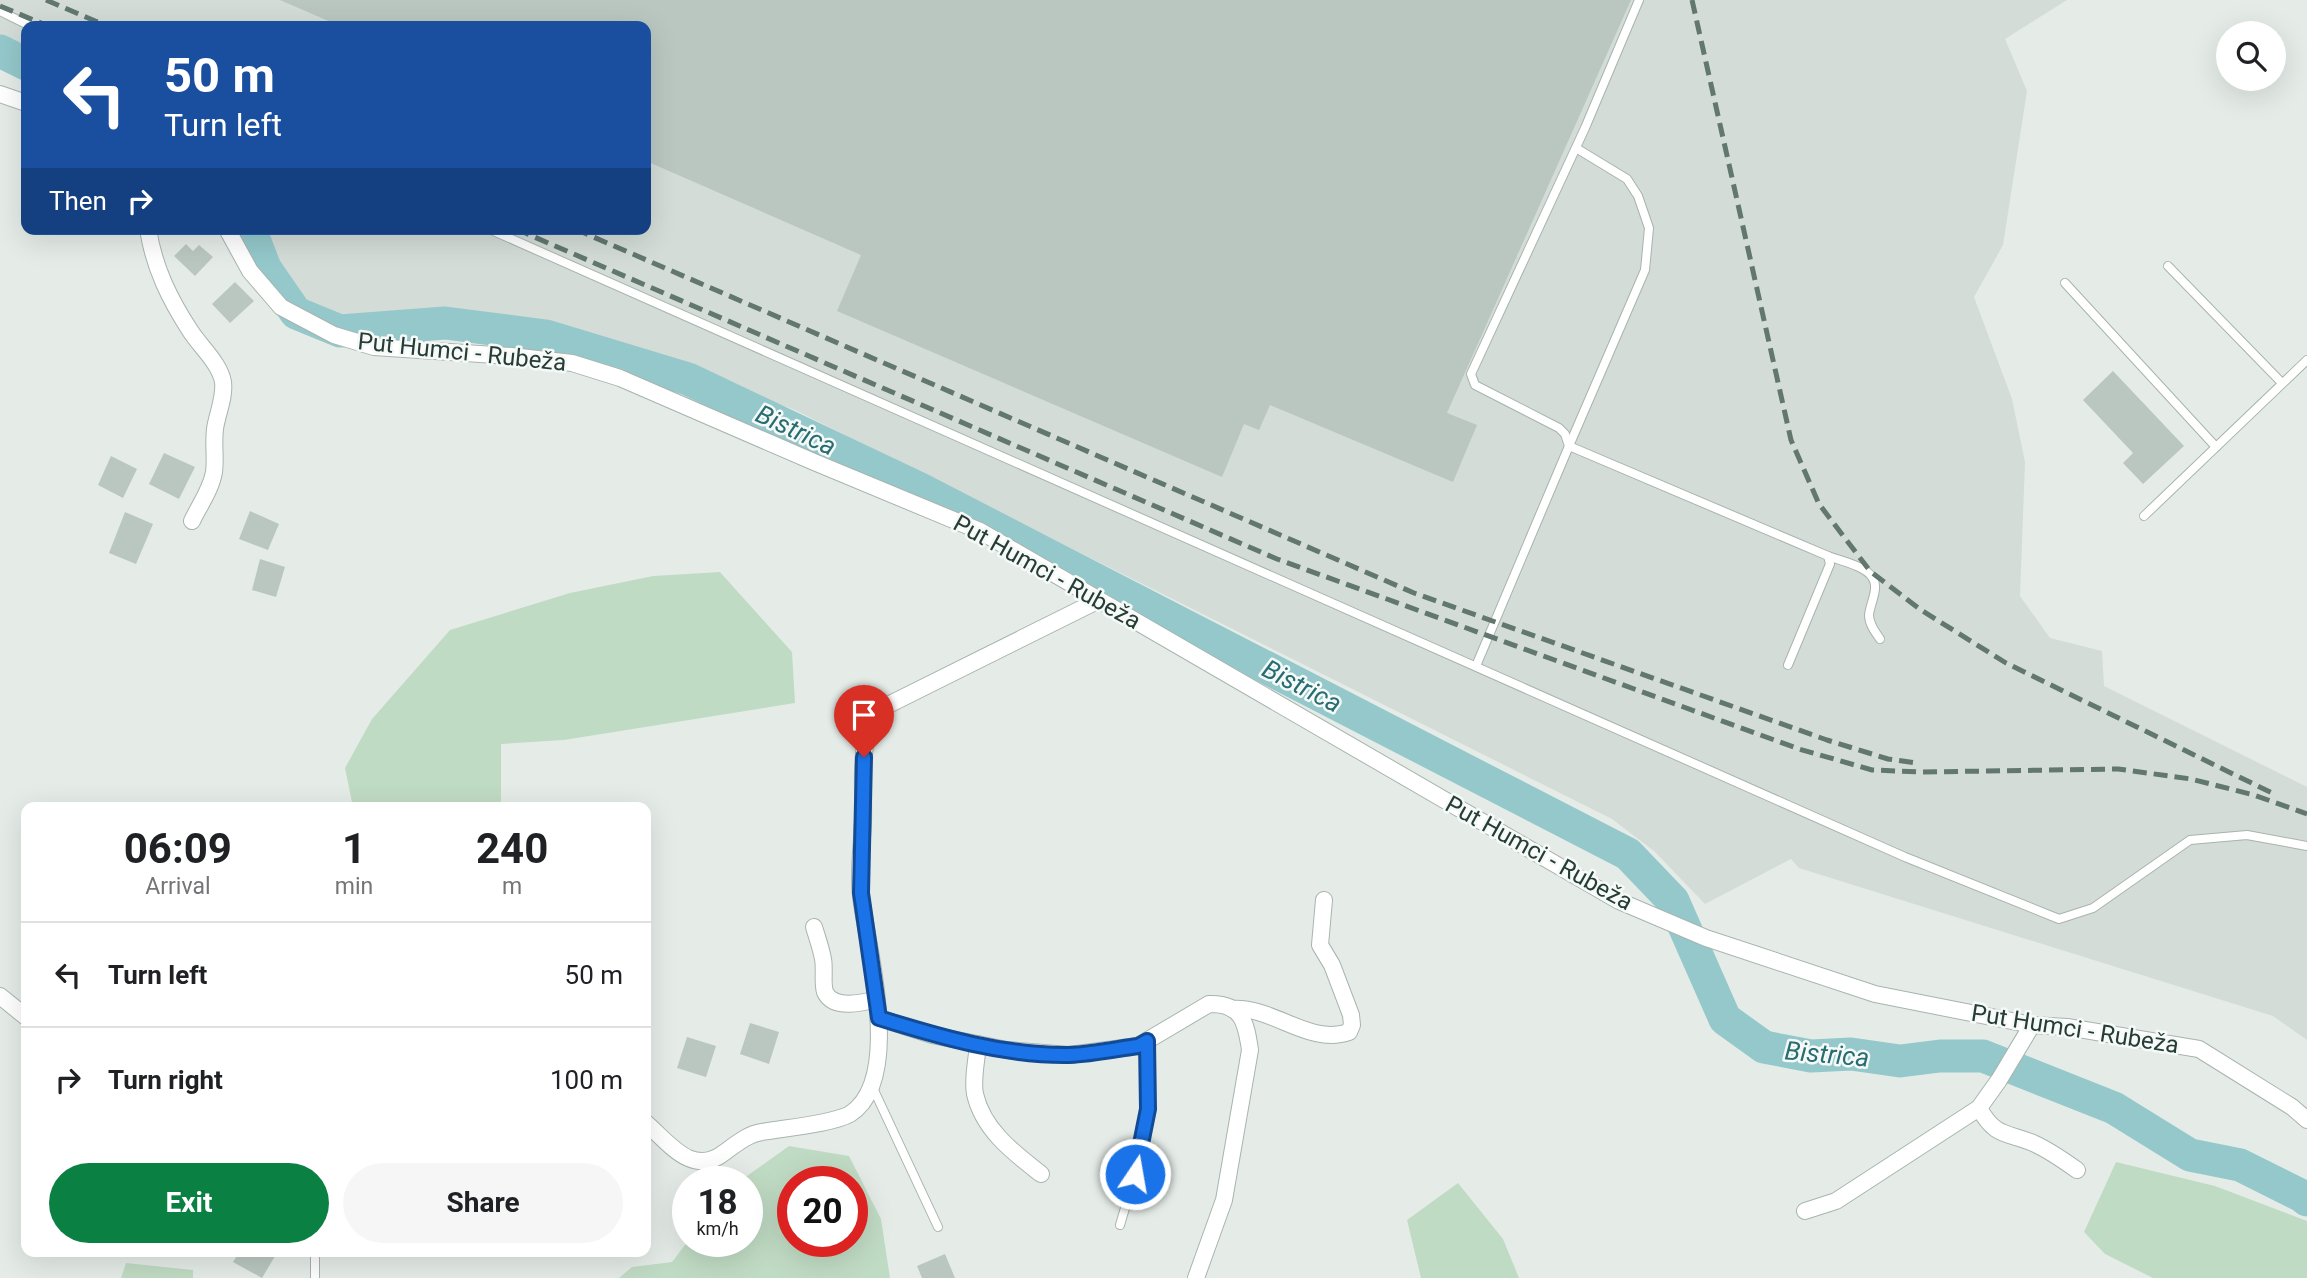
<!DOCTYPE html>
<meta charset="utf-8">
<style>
body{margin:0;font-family:Roboto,sans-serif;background:#f6f6f6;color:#202124;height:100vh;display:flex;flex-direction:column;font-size:26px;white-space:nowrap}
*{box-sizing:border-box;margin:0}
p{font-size:23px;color:#757577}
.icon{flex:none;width:38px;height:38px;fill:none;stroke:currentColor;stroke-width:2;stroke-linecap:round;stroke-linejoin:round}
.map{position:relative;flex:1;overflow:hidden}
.drawer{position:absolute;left:21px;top:802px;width:630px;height:455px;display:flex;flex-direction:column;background:#fff;border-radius:14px;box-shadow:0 7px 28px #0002}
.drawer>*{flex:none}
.hud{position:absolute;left:21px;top:21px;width:630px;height:214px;border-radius:14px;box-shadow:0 7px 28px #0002;background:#1a4fa0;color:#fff;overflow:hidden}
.fabs{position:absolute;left:2216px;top:21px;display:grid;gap:14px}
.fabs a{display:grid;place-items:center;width:70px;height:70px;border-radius:50%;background:#fff;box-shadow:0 7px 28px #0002;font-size:35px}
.speed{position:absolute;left:672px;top:1166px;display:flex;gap:14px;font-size:35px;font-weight:700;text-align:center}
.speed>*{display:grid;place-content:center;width:91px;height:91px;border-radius:50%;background:#fff;box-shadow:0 7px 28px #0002;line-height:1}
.speed small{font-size:18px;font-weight:400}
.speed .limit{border:10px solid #d22;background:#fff;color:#111}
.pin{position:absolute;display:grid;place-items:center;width:60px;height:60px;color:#fff;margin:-72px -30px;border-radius:50% 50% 50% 0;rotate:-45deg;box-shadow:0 0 7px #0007}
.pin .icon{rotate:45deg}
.me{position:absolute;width:77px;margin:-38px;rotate:12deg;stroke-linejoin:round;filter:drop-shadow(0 0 5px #0008)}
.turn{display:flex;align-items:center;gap:24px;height:147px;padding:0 28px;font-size:32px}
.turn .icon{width:91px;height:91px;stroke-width:2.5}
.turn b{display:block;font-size:49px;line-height:60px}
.then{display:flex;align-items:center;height:66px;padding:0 28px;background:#0003;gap:14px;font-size:26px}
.eta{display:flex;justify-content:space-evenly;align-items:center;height:119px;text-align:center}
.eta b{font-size:42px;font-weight:700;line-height:49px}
.cta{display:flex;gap:14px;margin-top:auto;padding:14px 28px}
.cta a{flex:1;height:80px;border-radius:42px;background:#0b8043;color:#fff;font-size:28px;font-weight:700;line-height:80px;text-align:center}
.cta a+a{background:#f6f6f6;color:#202124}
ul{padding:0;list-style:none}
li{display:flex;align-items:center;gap:21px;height:105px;padding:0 28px;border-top:2px solid #e0e0e0}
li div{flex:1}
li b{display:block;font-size:26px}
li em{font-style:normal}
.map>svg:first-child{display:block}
</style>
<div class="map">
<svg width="2307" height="1278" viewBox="0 0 2307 1278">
<rect width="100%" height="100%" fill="#e5ece8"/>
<path fill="#d3dcd7" d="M0 0H2067L2005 39 2027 91 2003 245 1974 297 2012 399 2025 462 2020 596 2050 638 2102 651 2104 686 2307 787V1040L2273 1016 1799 868 1791 859 1705 904 1654 851 1612 819 795 410 672 364 559 327 445 316 358 322 323 315 291 293 269 260 262 229H646V26H26V54L0 40Z"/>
<g fill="#c0dbc4" fill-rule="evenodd">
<path d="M720 572 792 652 795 703 564 740 501 744V807H353L345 768 372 719 450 630 570 593 653 576Z"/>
<path d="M789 1146 849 1156 881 1219 890 1278H619L632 1267 672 1262 688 1241H747V1181H740ZM793 1181H852V1241H793Z"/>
<path d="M2116 1162 2215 1186 2307 1221V1278H2153L2105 1254 2084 1232Z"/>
<path d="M1458 1183 1503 1239 1519 1278H1421L1407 1220Z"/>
<path d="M126 1263 193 1270V1278H121Z"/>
</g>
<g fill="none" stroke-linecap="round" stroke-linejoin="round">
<g stroke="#94c8ca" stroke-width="33">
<path d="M0 51 26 64"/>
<path d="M250 229 265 268 296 313 340 331 445 323 546 336 688 379 920 489 1628 854 1673 901 1725 1019 1764 1047 1811 1056 1851 1054 1900 1061 1940 1056H1983L2114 1108 2190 1155 2240 1165 2302 1196 2307 1200"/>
</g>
</g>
<g fill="#bac7c1">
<path d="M280 0H1631L1447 413 1477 425 1453 482 1270 405 1259 430 1244 424 1222 477 837 311 861 255 646 161V26H340Z"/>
<path d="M186 244 193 251 199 245 213 257 195 276 174 256Z"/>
<path d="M235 282 254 301 230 323 212 304Z"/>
<path d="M2113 371 2184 446 2143 484 2123 463 2133 453 2083 400Z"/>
<path d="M164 453 195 467 179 499 149 484Z"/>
<path d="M111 456 137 469 123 498 98 485Z"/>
<path d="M250 511 279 524 268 550 239 539Z"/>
<path d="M125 512 153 524 136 564 109 553Z"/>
<path d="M260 559 285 567 276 597 252 590Z"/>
<path d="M750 1023 779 1032 769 1064 740 1054Z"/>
<path d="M687 1037 716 1046 706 1077 677 1068Z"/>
<path d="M240 1251H278L262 1278 233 1262Z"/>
<path d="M945 1254 955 1278H922L917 1266Z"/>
</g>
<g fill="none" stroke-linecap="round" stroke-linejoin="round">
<g stroke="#a8b4ae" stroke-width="10">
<g id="service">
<path d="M0 11 30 26"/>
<path d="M1576 148 1627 179 1638 196 1649 228 1645 270 1569 446 1828 556 1830 564 1788 665"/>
<path d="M489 229 1905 857 2059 919 2093 908 2190 840 2247 835 2307 846"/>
<path d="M2168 266 2282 383"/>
<path d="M2065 283 2216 447"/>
<path d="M2144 516 2307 360"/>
<path d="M1828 556C1841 561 1865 566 1872 577 1880 588 1870 603 1869 615 1869 624 1875 632 1880 639"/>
<path d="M1476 666 1569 446 1565 434 1559 428 1475 385 1471 374 1585 128 1639 0"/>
<path d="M872 1086 938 1227"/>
<path d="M1120 1225 1135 1174 1148 1109 1147 1041"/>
<path d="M315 1251V1278"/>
</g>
</g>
<g stroke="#a8b4ae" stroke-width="18">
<g id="minor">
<path d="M0 94 26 103"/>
<path d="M148 229C154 268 170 300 191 332 201 347 220 364 223 382 225 398 217 414 215 429 213 444 216 458 214 472 211 490 199 506 192 521"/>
<path d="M227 229 250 271 281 307 334 335 374 347 511 356 572 363 620 378 814 462 980 531 1619 901 1706 938 1875 994 2032 1025 2067 1027 2199 1049 2292 1107 2307 1120"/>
<path d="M814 927C817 937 821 948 823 959 825 969 822 983 825 992 833 1010 863 1003 876 999"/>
<path d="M0 996 26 1017"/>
<path d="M1232 1009C1273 1006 1309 1046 1349 1032L1352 1025 1351 1015 1332 965 1320 945 1324 900"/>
<path d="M879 1018 932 1035 1007 1050 1069 1055 1138 1046 1209 1004C1242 1003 1246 1022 1250 1050L1224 1200 1196 1278"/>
<path d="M978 1044C977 1059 972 1079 975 1094 983 1130 1014 1153 1041 1174"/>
<path d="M1979 1108C1995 1137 2006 1132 2033 1143 2049 1150 2063 1160 2077 1170"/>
<path d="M646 1123C669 1143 693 1178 725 1152 736 1144 748 1134 762 1132 784 1128 832 1124 850 1114 904 1080 867 948 861 896 858 872 862 846 863 822 864 793 860 760 868 732 870 723 875 716 880 709L1099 600"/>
<path d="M1805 1211 1836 1201 1979 1108 1999 1080 2032 1025"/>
</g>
</g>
<use href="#service" stroke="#fff" stroke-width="8"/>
<use href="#minor" stroke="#fff" stroke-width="16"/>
<g stroke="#61776f" stroke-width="5" stroke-dasharray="14 7" stroke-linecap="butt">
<path d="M46 0 107 26"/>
<path d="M1692 0 1791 440 1819 504 1870 571 1921 610 2006 663 2272 793"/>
<path d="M0 6 48 26"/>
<path d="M516 229 1277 559 1799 749 1872 770 1923 772 2118 769 2191 779 2254 795 2307 814"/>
<path d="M575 229 1414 593 1827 740 1888 759 1917 763"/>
</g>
</g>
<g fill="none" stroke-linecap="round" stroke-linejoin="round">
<g stroke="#114b97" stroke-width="18">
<path id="route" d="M864 757 861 893 879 1018C940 1037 1005 1056 1069 1055 1092 1054 1116 1049 1138 1046L1147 1041 1148 1109 1135 1174"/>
</g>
<use href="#route" stroke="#1a73e8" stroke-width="12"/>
</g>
<g text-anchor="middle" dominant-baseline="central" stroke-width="5" stroke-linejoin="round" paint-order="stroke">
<g font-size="24" fill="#263c34" stroke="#f5f9f7">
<text transform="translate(462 352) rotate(6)">Put Humci - Rubeža</text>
<text transform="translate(1047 572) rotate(29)">Put Humci - Rubeža</text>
<text transform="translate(1539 853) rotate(29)">Put Humci - Rubeža</text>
<text transform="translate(2075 1029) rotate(9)">Put Humci - Rubeža</text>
</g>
<g font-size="26" font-style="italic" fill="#276d71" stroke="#f5f9f7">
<text transform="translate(796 430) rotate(25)">Bistrica</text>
<text transform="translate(1302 686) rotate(27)">Bistrica</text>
<text transform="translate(1827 1054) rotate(5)">Bistrica</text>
</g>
</g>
</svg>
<div class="fabs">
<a><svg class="icon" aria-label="search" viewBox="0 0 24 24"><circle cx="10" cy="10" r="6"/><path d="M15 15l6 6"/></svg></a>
</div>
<div class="speed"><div>18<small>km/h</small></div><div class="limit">20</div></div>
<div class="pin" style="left:864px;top:757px;background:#d93025"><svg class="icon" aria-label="arrive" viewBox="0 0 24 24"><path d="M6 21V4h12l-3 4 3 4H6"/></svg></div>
<svg class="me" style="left:1135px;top:1174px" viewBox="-20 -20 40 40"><circle r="17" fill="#1a73e8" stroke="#fff" stroke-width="3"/><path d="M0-11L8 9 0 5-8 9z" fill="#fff"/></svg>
<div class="hud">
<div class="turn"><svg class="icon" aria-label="left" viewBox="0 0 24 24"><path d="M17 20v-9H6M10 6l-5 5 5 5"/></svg><div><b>50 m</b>Turn left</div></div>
<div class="then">Then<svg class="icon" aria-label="right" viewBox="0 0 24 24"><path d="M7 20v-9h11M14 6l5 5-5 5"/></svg></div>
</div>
<section class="drawer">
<div class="eta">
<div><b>06:09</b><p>Arrival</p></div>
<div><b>1</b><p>min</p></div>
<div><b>240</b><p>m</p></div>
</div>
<ul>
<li><svg class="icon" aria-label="left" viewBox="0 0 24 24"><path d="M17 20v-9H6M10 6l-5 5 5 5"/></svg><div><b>Turn left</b></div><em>50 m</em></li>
<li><svg class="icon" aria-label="right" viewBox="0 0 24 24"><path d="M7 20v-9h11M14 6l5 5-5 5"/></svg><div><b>Turn right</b></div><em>100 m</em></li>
</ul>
<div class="cta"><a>Exit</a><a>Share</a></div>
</section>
</div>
